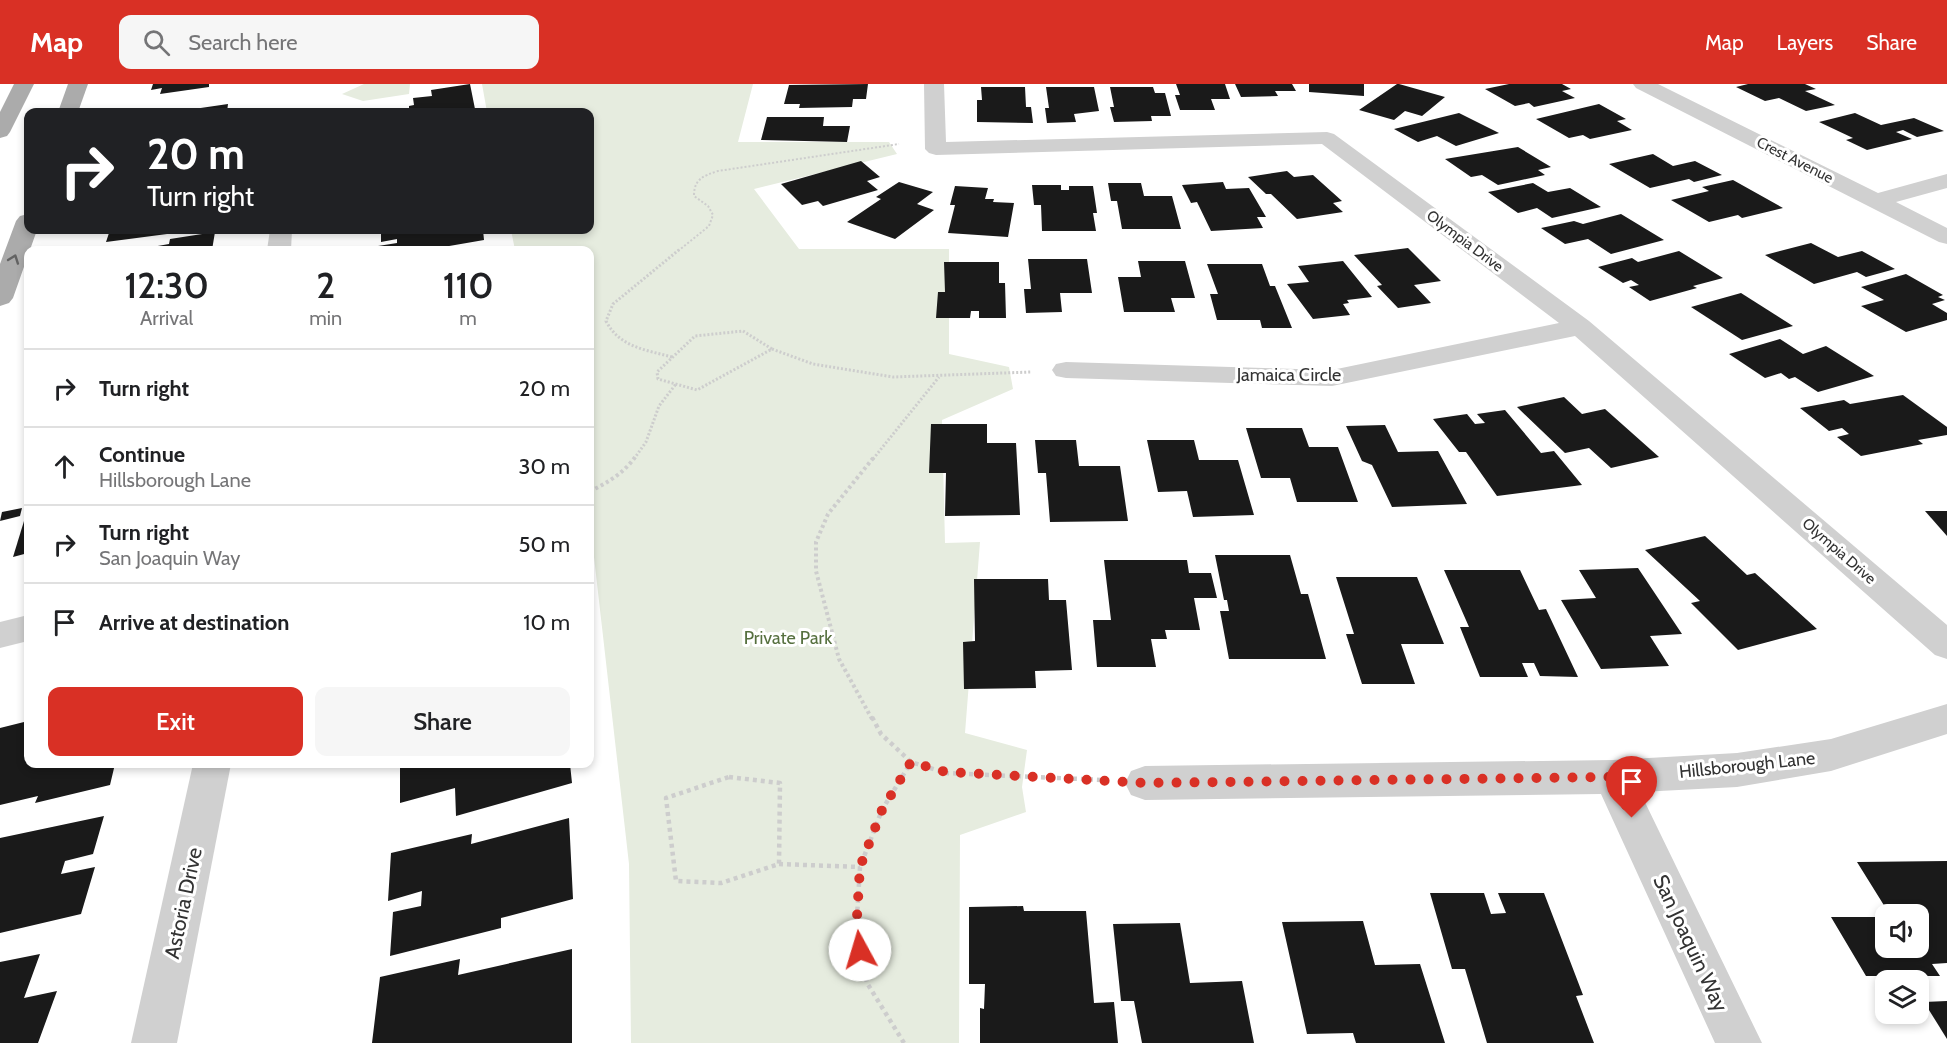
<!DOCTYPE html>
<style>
body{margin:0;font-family:Cabin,sans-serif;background:#f6f6f6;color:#202124;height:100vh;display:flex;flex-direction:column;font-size:22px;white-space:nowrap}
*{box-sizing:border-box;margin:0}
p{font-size:20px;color:#757577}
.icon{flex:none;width:33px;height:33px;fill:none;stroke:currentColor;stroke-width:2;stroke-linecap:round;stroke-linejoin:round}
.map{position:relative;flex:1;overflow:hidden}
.details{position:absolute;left:24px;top:162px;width:570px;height:522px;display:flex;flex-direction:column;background:#fff;border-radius:12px;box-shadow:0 3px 9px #0003}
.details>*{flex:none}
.top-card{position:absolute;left:24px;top:24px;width:570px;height:126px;border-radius:12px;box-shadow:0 3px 9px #0003;background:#202124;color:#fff;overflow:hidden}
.tools{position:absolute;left:1875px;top:820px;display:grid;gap:12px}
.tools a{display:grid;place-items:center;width:54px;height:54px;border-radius:12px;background:#fff;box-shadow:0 3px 9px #0003;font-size:30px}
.pin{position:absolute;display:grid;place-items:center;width:51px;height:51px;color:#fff;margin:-62px -26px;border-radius:50% 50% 50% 0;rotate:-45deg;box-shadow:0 0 6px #0007}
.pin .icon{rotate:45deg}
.me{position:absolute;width:66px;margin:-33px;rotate:354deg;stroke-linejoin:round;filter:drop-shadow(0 0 4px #0008)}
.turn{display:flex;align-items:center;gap:21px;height:126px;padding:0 24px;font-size:27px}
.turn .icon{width:78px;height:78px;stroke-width:2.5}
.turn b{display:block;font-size:42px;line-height:51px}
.eta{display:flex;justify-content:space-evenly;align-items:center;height:102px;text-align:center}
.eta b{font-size:36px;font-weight:600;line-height:42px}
.primary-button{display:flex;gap:12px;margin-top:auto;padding:12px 24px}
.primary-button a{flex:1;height:69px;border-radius:12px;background:#d93025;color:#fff;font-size:24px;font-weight:600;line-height:69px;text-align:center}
.primary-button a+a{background:#f6f6f6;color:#202124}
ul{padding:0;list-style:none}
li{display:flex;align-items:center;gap:18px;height:78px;padding:0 24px;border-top:2px solid #e0e0e0}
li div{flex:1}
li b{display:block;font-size:22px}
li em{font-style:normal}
header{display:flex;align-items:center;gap:36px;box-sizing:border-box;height:84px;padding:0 30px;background:#d93025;color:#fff}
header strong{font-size:28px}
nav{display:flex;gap:33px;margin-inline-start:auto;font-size:21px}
.search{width:420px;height:54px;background:#f6f6f6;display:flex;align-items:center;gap:15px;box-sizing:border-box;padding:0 21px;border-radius:12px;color:#757577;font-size:22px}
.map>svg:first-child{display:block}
</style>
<header>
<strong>Map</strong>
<div class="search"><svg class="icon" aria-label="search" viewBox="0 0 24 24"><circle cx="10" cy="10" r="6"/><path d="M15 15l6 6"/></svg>Search here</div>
<nav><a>Map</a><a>Layers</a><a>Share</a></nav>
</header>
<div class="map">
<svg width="1947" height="959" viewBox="0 0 1947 959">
<rect width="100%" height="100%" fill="#fff"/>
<g fill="#e6ecdf">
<path d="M364 0H410L409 10 363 17 342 10Z"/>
<path d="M482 0H753L738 58H889L897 70 754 105 799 165H949V270L1009 283 1013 305 942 336 945 459 980 458 965 649 1027 666 1022 703 1026 728 960 751 959 959H631L629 780 590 438V166H515L511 146H590V28H487Z"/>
</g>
<g fill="#1a1a1a">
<path d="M153 0H209V3L160 10 162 4 151 6Z"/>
<path d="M470 0 475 25 455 28H393L409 25V22L414 21 413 14 432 12 431 6Z"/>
<path d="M868 0 866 15H853L852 23 799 24 800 20H784L789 1Z"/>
<path d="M1176 0H1225L1230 15H1211L1215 26H1180L1175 11H1180Z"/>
<path d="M1235 0H1292L1296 7H1275L1278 12 1241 13Z"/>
<path d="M1309 0H1364V12L1309 8Z"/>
<path d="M1397 0H1399L1445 13 1422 32 1405 27 1394 36 1359 26Z"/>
<path d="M1509 0H1562L1571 5 1562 7 1575 14 1534 23 1529 19 1515 22 1485 5Z"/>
<path d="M1748 0H1805L1816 5 1805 7 1835 21 1806 27 1779 14 1765 17 1736 3Z"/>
<path d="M981 3H1025L1026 23H1031L1033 39 977 38V16H982Z"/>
<path d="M1046 3H1094L1099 27 1074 30 1076 38 1047 39 1045 24H1049Z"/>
<path d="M1110 3H1153L1155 9H1165L1171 32H1151L1152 37 1114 38 1110 23H1114Z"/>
<path d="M228 20 227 28H187V26Z"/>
<path d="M1599 20 1626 35 1617 37 1632 46 1590 55 1583 51 1569 54 1536 35Z"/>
<path d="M1459 29 1499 49 1456 62 1437 52 1418 58 1394 45Z"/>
<path d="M1855 29 1881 41 1914 34 1944 47 1917 53 1903 46 1896 48 1912 55 1867 66 1846 56 1853 54 1819 38Z"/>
<path d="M767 33H824L823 42H850L847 58 761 56Z"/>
<path d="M1518 63 1551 83 1538 86 1545 91 1498 101 1482 91 1471 93 1445 75Z"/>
<path d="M1653 70 1673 82 1695 77 1722 91 1694 98 1689 95 1650 104 1609 80Z"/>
<path d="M861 77 880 93 867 97 878 106 823 122 818 117 802 121 781 100Z"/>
<path d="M1287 87 1294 93 1313 91 1342 117 1333 119 1343 128 1297 135 1271 110H1266L1248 93Z"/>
<path d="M1733 96 1783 124 1742 134 1738 131 1709 138 1671 116 1709 107 1702 103Z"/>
<path d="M899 98 933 108 917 120 934 126 895 155 847 138 881 115 876 113Z"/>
<path d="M1223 98 1226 105 1249 104 1266 133H1257L1263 144 1211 147 1197 118 1191 119 1182 101Z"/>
<path d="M1108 99H1141L1144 112H1172L1181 145H1122L1117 117H1111Z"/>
<path d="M1533 99 1548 108 1570 104 1601 123 1552 134 1537 124 1518 129 1488 108Z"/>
<path d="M1032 101H1061V106H1069V102H1093L1097 129H1093L1096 147H1042L1041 121H1034Z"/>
<path d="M955 102 988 104 985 115H994L993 118 1014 119 1008 153 948 149 955 121H950Z"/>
<path d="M1621 130 1664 156 1611 170 1588 155 1565 160 1541 144 1574 137 1583 140Z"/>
<path d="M110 146H190V147L106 158Z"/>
<path d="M381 146H483L484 156 426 166H378V162L397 159V155L381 158Z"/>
<path d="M215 148 212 166H135L169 160 170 155Z"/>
<path d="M1811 159 1838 173 1862 167 1895 185 1866 193 1857 188 1814 200 1765 171Z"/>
<path d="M1408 164 1441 197 1414 201 1431 219 1398 224 1377 202 1382 201 1354 171Z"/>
<path d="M1679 167 1723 194 1693 202 1697 204 1650 217 1629 203 1639 201 1631 196 1623 199 1598 183 1632 174 1638 178Z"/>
<path d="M1028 175H1087L1092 209H1060L1062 228 1026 229 1024 205H1031Z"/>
<path d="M1138 177H1185L1195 214H1171L1175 228H1124L1118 193H1141Z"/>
<path d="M1343 177 1372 213 1347 216 1349 219 1343 220 1350 231 1313 235 1287 200 1309 198 1298 182Z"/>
<path d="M944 178H999V199H1005L1006 234H979V227H971L970 234H936L938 208H945Z"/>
<path d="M1207 180H1262L1270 202H1275L1292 244H1262L1260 236H1217L1210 210H1218Z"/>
<path d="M1906 190 1943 211 1938 213 1945 216 1932 220 1947 229V236L1906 248 1861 222 1884 216 1861 203Z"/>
<path d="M1741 209 1793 242 1742 256 1691 223Z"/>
<path d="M1780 255 1803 270 1826 262 1874 292 1818 308 1795 293 1789 295 1781 289 1765 294 1729 270Z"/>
<path d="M1903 311 1947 343V351L1918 356 1923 360 1861 372 1837 353 1849 350 1842 344 1829 347 1800 324 1844 316 1850 320Z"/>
<path d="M1564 313 1582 330 1605 325 1659 373 1611 384 1589 364 1565 369 1517 323Z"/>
<path d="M1505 326 1541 369 1554 367 1582 401 1497 412 1466 368H1459L1433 335 1467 330 1475 340 1485 339 1477 330Z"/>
<path d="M931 340H987V359H1016L1020 431 945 432 946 389H929Z"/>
<path d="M1385 341 1398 368 1438 367 1467 420 1392 423 1372 381 1362 377 1346 342Z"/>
<path d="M1246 344H1302L1309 363H1338L1358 418H1297L1290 394H1261Z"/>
<path d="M1035 356H1076L1079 382H1120L1128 437 1050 438 1046 389H1038Z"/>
<path d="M1147 356H1194L1199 376H1238L1254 431 1193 433 1187 407 1158 408Z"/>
<path d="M22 424 20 432 0 437 2 428Z"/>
<path d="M28 424V469L13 473Z"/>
<path d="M1925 427H1947V452Z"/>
<path d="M1705 452 1747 491 1755 489 1817 545 1738 566 1691 519 1700 517 1645 466Z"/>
<path d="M1215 471H1290L1301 510H1308L1326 575H1229L1220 527H1229L1227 516H1224Z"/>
<path d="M1104 476H1187L1189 489H1211L1217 514H1194L1200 546H1165L1167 555H1151L1156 583H1097L1093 536H1111Z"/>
<path d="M1638 484 1682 550 1650 552 1669 582 1601 585 1561 516 1596 514 1579 486Z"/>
<path d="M1444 486H1520L1539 526 1546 525 1578 593 1540 592 1534 579H1522L1528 593H1480L1460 543H1469Z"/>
<path d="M1336 493H1417L1444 560H1401L1415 600H1362L1346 550H1354Z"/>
<path d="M974 495H1048L1049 516H1066L1072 586 1035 587 1036 604 964 605 963 558 975 557Z"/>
<path d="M28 637V680H115L110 701 35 719 38 712 0 721V644Z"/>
<path d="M400 680H570L572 699 456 732 455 704 400 719Z"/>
<path d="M104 732 93 770 65 777 61 790 95 783 81 830 0 849V754Z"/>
<path d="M569 734 573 815 501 834V844L390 872 393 828 421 822 422 807 388 817 391 769 472 750 471 760Z"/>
<path d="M1947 777V879L1932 880 1940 892H1866L1831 833H1886V864H1918V831H1890L1857 778Z"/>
<path d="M1430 809H1484L1491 830 1506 829 1498 809H1544L1583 911 1576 912 1594 959H1487L1465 885H1452Z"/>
<path d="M1023 822 1024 827H1086L1094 919 1114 918 1118 959H980V924L984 925 985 900H969V823Z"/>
<path d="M1363 837 1375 881 1420 880 1445 959H1356L1353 949 1307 950 1282 838Z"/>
<path d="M1180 839 1190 899 1242 897 1254 959H1142L1134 917H1121L1113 840Z"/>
<path d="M572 865V959H372L380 893 460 875 458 891Z"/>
<path d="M40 870 24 914 57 907 38 959H0V878Z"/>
<path d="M1947 917V955L1924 918Z"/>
</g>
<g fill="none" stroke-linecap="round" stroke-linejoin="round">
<path stroke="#cdcdcd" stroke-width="2" stroke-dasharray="2 2" stroke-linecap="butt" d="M678 167 709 142 713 131 708 122 694 112C694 95 703 92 718 87L899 60"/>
<g stroke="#cdcdcd" stroke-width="3" stroke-dasharray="2 2" stroke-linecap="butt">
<path d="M743 247 772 265 697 306 658 295 657 288 695 252Z"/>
<path d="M772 265 813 280 893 293 1031 288"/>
<path d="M672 273C646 266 619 263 606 237L613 220 680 165"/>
<path d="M634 375 646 358 659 322 676 300"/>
<path d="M873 375 939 293"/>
</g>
<g stroke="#cdcdcd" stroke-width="4" stroke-dasharray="3 3" stroke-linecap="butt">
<path d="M590 407C606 400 625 388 635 373"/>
<path d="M872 635 839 575 816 487V458L828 430 874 373"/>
</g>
<g stroke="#cdcdcd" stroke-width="4.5" stroke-dasharray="4 4" stroke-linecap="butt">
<path d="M872 633 881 650 911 678 946 689 1103 696"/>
<path d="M729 693 780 699 779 780 721 799 676 797 666 714Z"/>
<path d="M779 780 860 783"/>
<path d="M904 959 867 899 856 849 860 783 882 726 911 678"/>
</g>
<g fill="#d0d0d0" fill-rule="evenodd">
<path d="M924 0H944L946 58 1327 48 1334 50 1589 237 1947 541V575L1935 571 1575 252 1332 302 1066 294 1056 292 1052 286 1056 280 1066 278 1332 286 1559 239 1322 60 936 71 929 69 925 65Z"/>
<path d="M1633 0H1658L1878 109 1947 90V104L1896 118 1947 144V160L1939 158 1636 4Z"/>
<path d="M270 146H292L291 166H267Z"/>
<path d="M28 531V557L0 564V538Z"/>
<path d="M1947 620V650L1831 687 1737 703 1640 708 1762 959H1715L1601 710 1145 716 1131 711 1125 699 1131 687 1145 682 1613 676 1737 669 1831 655Z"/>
<path d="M193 680H231L177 959H131Z"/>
</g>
<g fill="#ababab" fill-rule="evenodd">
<path d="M14 0H34L10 48 7 52 0 54V28Z"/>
<path d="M68 0H88L78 28H58Z"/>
<path d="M28 130V146H37L13 214 9 219 0 222V180L16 137 20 132Z"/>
</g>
</g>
<defs><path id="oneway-chevron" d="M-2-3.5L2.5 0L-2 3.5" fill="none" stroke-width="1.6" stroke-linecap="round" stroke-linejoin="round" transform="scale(1.5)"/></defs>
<use stroke="#636363" href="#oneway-chevron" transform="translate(14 175) rotate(-70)"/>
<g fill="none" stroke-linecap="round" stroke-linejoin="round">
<path stroke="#d93025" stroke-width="10" stroke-dasharray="0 18" d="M860 866 856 849 860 783 882 726 911 678 946 688 1145 699 1613 693 1632 734"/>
</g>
<g text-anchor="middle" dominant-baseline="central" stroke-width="6" stroke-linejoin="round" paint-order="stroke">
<g font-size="15" fill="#333" stroke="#fff">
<text transform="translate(1795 76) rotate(27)">Crest Avenue</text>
<text transform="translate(1465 157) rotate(37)">Olympia Drive</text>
<text transform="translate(1839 467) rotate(41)">Olympia Drive</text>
</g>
<g font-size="18" fill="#333" stroke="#fff">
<text x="1289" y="291">Jamaica Circle</text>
<text transform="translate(1747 681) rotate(-6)">Hillsborough Lane</text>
</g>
<g font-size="18" fill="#56703f" stroke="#fff">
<text x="788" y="554">Private Park</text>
</g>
<g font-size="21" fill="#333" stroke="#fff">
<text transform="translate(183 819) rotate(-78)">Astoria Drive</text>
<text transform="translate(1691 859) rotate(65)">San Joaquin Way</text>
</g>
</g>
</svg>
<div class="tools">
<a><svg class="icon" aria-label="sound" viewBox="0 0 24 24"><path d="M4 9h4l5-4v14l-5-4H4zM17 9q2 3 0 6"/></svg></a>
<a><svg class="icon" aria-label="layers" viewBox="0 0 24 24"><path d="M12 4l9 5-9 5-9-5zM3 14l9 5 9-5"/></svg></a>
</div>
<div class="pin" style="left:1632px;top:734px;background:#d93025"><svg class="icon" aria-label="arrive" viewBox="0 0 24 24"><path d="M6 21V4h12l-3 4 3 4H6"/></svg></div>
<svg class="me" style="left:860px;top:866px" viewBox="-20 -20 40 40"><circle r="19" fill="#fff"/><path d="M0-13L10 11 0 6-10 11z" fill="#d93025"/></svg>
<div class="top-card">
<div class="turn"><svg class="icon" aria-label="right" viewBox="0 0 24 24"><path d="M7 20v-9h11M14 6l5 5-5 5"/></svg><div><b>20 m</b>Turn right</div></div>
</div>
<section class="details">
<div class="eta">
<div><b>12:30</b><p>Arrival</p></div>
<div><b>2</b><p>min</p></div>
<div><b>110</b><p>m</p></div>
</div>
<ul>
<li><svg class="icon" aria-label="right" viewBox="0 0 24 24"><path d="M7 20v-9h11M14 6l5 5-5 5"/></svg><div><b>Turn right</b></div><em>20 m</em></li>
<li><svg class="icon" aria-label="ahead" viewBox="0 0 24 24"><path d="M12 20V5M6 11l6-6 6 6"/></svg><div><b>Continue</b><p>Hillsborough Lane</p></div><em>30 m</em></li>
<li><svg class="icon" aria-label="right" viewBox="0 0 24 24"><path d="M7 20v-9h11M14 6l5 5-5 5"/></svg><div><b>Turn right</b><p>San Joaquin Way</p></div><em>50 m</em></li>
<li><svg class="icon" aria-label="arrive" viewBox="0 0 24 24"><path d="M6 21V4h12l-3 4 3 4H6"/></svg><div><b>Arrive at destination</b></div><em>10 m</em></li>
</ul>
<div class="primary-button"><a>Exit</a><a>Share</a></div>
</section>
</div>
